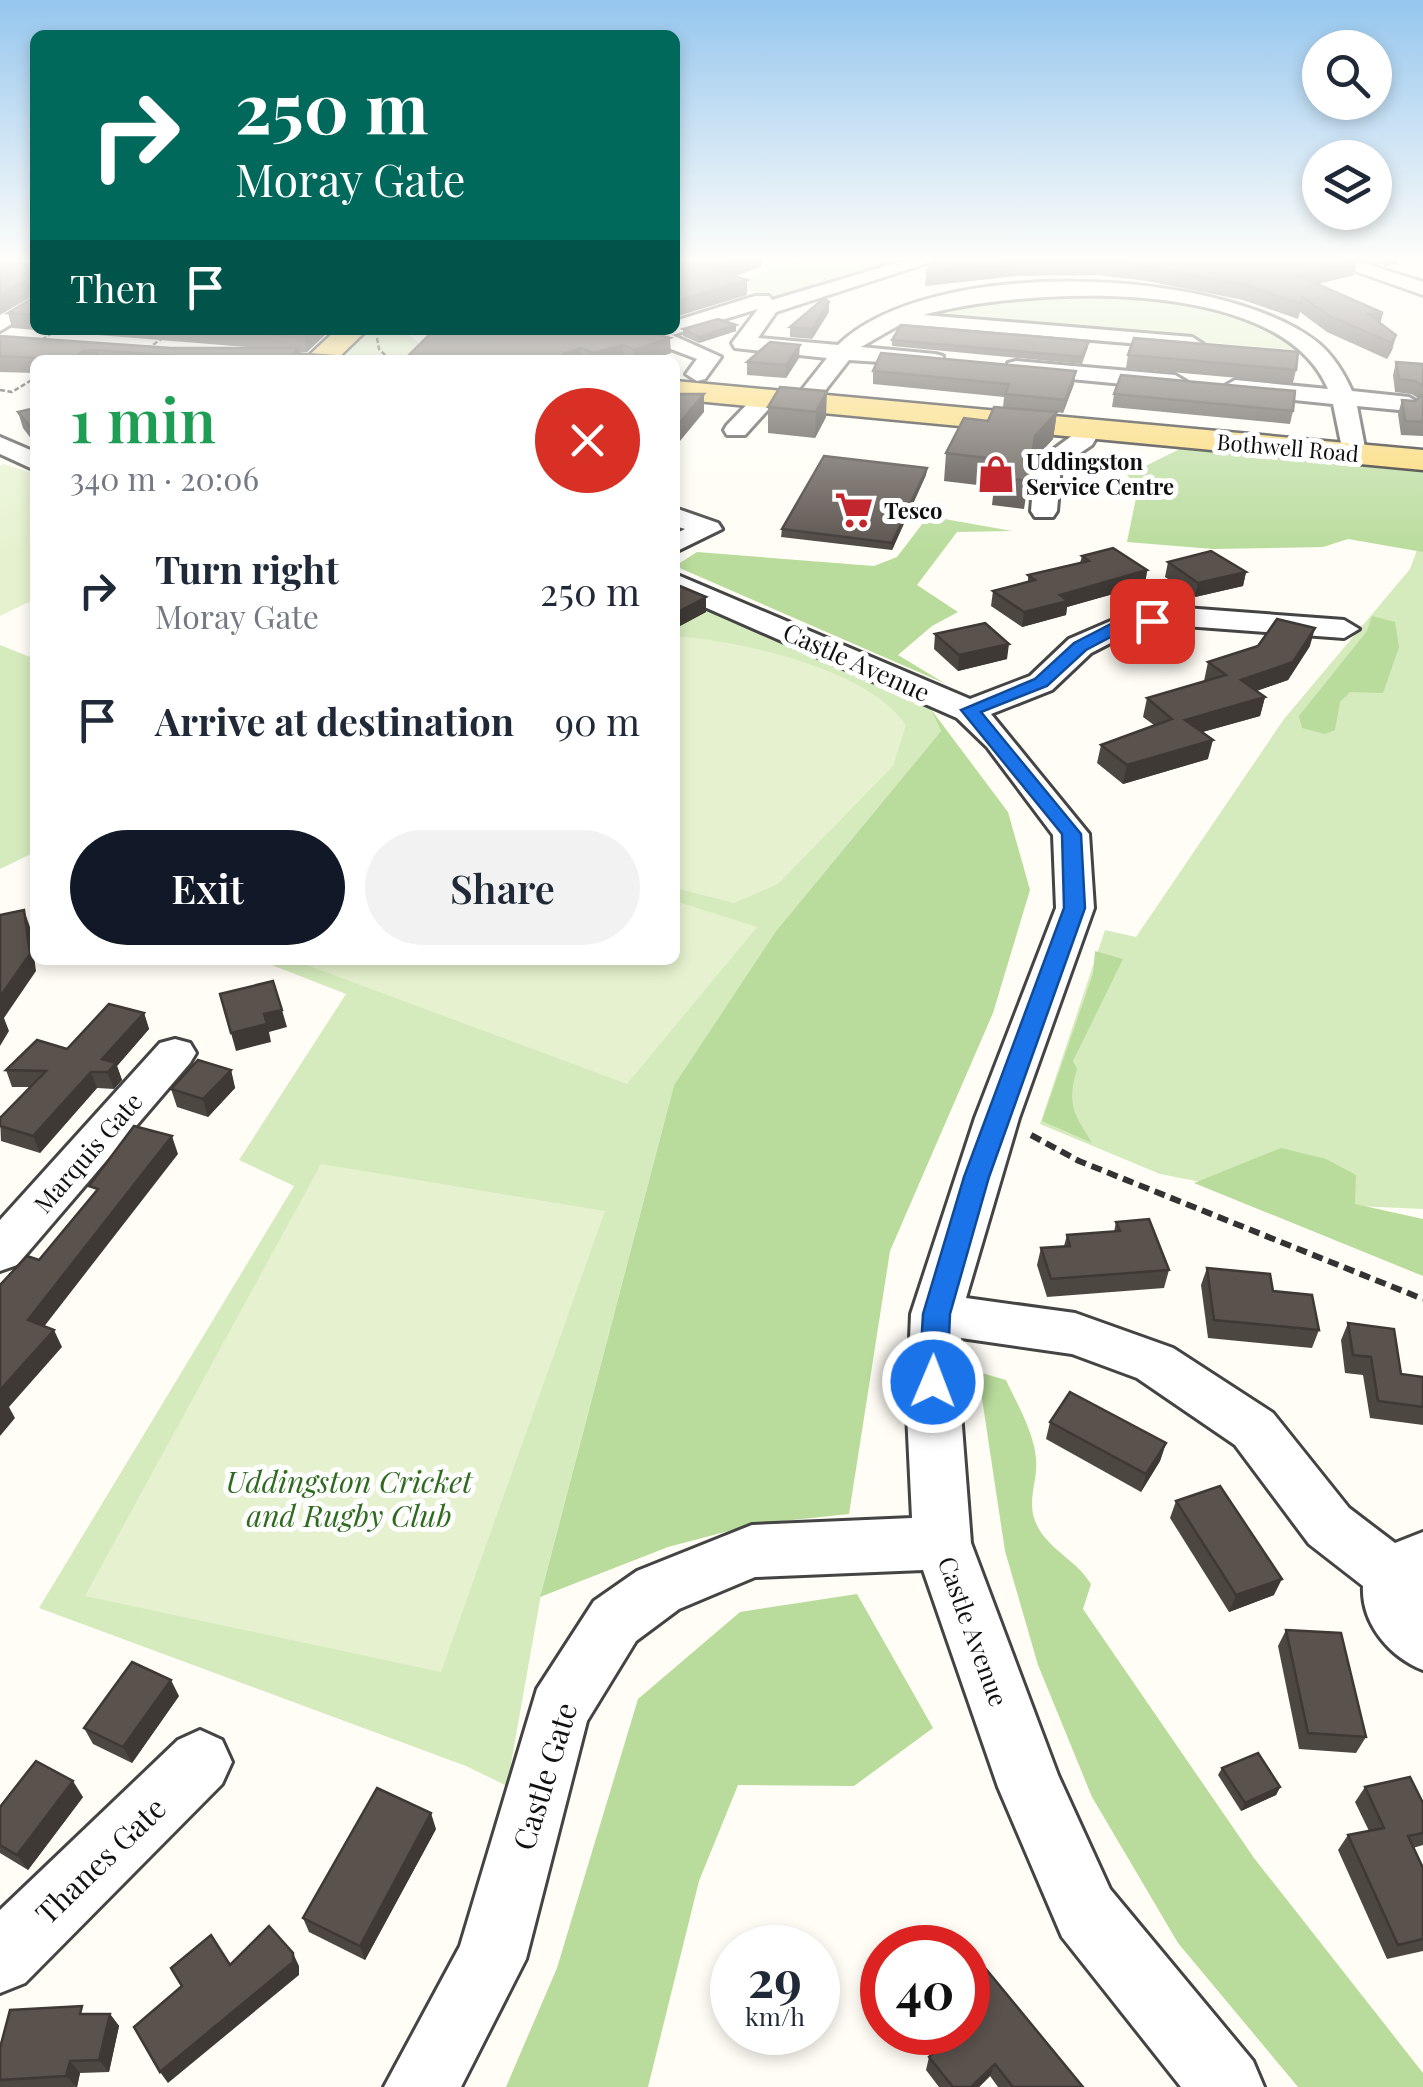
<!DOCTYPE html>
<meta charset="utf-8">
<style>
body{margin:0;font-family:"Playfair Display",serif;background:#f2f2f3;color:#1f2937;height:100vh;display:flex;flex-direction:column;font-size:38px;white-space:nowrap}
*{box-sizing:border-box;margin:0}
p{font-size:32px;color:#747a83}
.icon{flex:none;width:55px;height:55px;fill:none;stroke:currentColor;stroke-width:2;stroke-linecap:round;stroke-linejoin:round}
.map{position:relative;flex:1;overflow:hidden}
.details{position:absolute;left:30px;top:355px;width:650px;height:610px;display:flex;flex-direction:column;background:#fff;border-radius:15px;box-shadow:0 5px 15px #0003}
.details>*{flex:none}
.guide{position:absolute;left:30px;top:30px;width:650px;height:305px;border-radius:15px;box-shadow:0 5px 15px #0003;background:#00695c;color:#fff;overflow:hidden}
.controls{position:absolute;left:1302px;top:30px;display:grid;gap:20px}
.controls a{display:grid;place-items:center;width:90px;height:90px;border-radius:50%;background:#fff;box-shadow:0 5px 15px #0003;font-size:50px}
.speed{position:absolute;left:710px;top:1925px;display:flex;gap:20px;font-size:50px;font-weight:700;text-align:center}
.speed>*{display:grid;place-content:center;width:130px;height:130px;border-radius:50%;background:#fff;box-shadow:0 5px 15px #0003;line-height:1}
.speed small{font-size:25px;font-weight:400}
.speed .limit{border:15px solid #d22;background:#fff;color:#111}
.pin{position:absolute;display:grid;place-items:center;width:85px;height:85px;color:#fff;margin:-42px;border-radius:20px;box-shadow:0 5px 15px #0006}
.me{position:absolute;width:110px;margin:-55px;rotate:1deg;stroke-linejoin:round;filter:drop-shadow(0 0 8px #0008)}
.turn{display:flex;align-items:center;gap:35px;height:210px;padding:0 40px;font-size:45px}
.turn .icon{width:130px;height:130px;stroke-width:2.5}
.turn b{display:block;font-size:70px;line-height:85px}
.then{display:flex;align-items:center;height:95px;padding:0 40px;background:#0003;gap:20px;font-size:38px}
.round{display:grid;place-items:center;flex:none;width:105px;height:105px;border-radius:52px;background:#f2f2f3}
.headline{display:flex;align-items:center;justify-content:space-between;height:170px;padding:0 40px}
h1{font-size:60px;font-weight:600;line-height:75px;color:#1e9e55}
.primary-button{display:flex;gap:20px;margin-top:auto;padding:20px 40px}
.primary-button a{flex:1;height:115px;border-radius:60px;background:#111827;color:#fff;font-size:40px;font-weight:600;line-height:115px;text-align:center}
.primary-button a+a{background:#f2f2f3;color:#1f2937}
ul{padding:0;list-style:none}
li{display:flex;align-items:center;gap:30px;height:130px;padding:0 40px}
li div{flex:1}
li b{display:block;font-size:38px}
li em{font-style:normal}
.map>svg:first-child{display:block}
</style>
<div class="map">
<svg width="1423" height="2087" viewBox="0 0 1423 2087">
<rect width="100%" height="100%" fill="#fffdf5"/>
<g fill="#d5ebbd">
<path d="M805 259H900L782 301 728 284Z"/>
<path d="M1013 291C1108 294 1217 289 1296 350L909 317Z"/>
<path d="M366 330 407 333 420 344 412 360 339 355Z"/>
<path d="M1423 534V1209L1313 1204 1160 1174 1040 1124 1105 930 1136 937 1284 719 1410 569Z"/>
<path d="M675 595 886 681 930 708 941 731 776 931 674 1085 542 1589 507 1786 466 1766 39 1608 294 1186 239 1160 346 994 259 960H675Z"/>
<path d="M0 645 35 659V852L0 869Z"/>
</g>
<g fill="#b9dc9c">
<path d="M1186 446 1302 457V460L1327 464 1331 461 1423 469V552L1348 539 1323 547 1213 549 1127 542 1138 488 1127 475Z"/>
<path d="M922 515 1012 531 957 532 917 585 958 612 932 626 898 655 946 684 675 566 697 552 874 566 897 557 923 523 918 521Z"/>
<path d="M1372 616 1395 622 1399 647 1383 693 1350 692 1340 702 1335 730 1325 734 1302 728 1299 716 1367 631Z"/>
<path d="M930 708 1008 812 1030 890 993 1013 890 1251 849 1514 755 1524 668 1547 540 1597 674 1085 776 931 941 731Z"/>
<path d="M1095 951 1123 959 1073 1061 1077 1069C1066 1106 1075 1114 1092 1143L1042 1121 1093 974Z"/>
<path d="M1281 1148 1326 1159 1356 1175 1355 1204 1423 1219V1276L1194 1183Z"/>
<path d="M978 1372 1006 1380C1017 1404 1034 1432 1036 1459 1038 1480 1027 1500 1035 1521 1046 1549 1076 1559 1091 1584L1083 1609 1254 1858 1423 2073V2087H1298L1178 1943 1092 1797 1038 1665 1005 1551Z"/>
<path d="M857 1594 933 1728 854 1786 738 1785 699 1881 648 2087H506L557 1968 638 1699 740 1612Z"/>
</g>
<g fill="#e6f2cf">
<path d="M4 464 35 474V599L0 616V466Z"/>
<path d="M675 636C741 641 867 668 906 725L893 766 778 884 734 903 675 888Z"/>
<path d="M675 901 757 927 627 1084 293 960H675Z"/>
<path d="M321 1164 605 1211 441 1672 85 1596Z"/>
</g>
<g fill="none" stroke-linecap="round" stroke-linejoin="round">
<g stroke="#444" stroke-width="6">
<g id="minor">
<path d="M910 259H940L776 312 758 338 838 345C929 256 1219 266 1317 342 1333 355 1344 373 1352 391L1409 397 1421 404 1409 411 1357 406 1366 453 1362 458H1344L1333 404 1235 394 1223 387 1235 380 1328 389C1279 272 1023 288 923 315L1192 337 1203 344 1200 349 901 324 861 347 935 354 943 356V366L849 360 813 406 805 408 793 401 827 358 735 348 732 343 758 309 672 335 721 357 705 379 697 381 686 374 697 359C677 351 654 342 635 340 607 338 581 341 553 335L550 330H675V321L755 296H769L772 300Z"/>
<path d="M1321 259H1350L1423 282V295Z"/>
<path d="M35 295V310L0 331V315Z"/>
<path d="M1016 361 1175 375 1187 382 1175 389 1008 373V363Z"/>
<path d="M766 391 778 398 774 403 745 435H727L724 430 727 425 758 393Z"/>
<path d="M1090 421 1102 428 1092 445 1061 466 1057 511 1053 517H1035L1031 511 1035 463 1073 435 1081 423Z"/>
<path d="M0 437 35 452V470L0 454Z"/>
<path d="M675 508 718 523 722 529 675 552V534L685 529 675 526Z"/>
<path d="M675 574 970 699 1030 676 1069 639 1120 617 1185 608 1344 620 1359 629 1344 638 1185 626 1128 634 1091 653 1052 690 991 714 1089 834 1094 908 1019 1118 966 1298 1075 1313 1173 1348 1273 1413 1349 1508 1395 1543 1423 1532V1670C1390 1657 1361 1624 1363 1586L1309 1544 1235 1445 1137 1378 1072 1354 961 1338V1413L971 1543 1058 1775 1110 1889 1253 2061 1264 2087H1181L1062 1937 998 1787 923 1570 755 1577 679 1609 636 1641 587 1721 526 1959 461 2087H384L460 1946 537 1689 594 1601 637 1571 752 1525 912 1518 907 1413 911 1314 975 1118 1056 908 1053 835 987 747 957 718 675 594Z"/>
<path d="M175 1039 190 1043 196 1053 190 1063 17 1265 0 1271V1220L160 1043Z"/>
<path d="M200 1730 222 1740 232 1762 222 1784 25 1983 0 1993V1910L178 1740Z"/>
</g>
</g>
<g stroke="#222" stroke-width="5">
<g id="major">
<path d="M336 330H367L336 360H304Z"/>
<path d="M675 381 1423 450V470L675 399Z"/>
</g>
</g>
<g stroke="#333" stroke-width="2.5" stroke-dasharray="5 2.5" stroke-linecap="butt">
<path d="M377 338 379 349 390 360"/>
<path d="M42 340 56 330"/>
<path d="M147 349 174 330"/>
<path d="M0 390 12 392 35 378"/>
</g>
<path stroke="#333" stroke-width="6" stroke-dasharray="11 6" stroke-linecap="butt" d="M1031 1135 1079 1161 1423 1299"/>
<use href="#minor" fill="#fff" fill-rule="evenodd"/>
<use href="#major" fill="#f9d66b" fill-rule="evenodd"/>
</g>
<g fill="#4d4742">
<path d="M931 259H1353L1357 260 1354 275 1317 284 1383 313 1380 323 1396 335 1392 350 1387 359 1327 332 1300 312 1298 319 1243 300 1147 281 1097 275 1015 276 925 286 927 272 930 266Z"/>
<path d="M1361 259H1398L1397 264 1386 266Z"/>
<path d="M0 262 35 265V330H330L307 352H300V353L384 360H35V373L0 372V336L171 348H259L12 328 8 313 33 298V293L0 313Z"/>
<path d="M829 302V312L812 339 790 337V327Z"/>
<path d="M683 329 736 331 699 343 683 336Z"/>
<path d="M640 330 671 353 650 360H404Z"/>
<path d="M892 340 1088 347 1082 364 892 346Z"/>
<path d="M1128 355 1296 370 1293 383 1126 368Z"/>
<path d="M799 358 786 378 747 375V362Z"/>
<path d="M1396 362 1423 364V436L1401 435 1398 414 1402 400 1415 401 1418 398 1411 394 1395 392 1393 375Z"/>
<path d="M873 371 1074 384 1063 413 1057 412 1053 439 1031 463 1024 509 992 505 994 487 944 481 946 453 1003 407 1004 397 873 384Z"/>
<path d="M780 387 826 417 815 438 768 433V407Z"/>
<path d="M1114 394 1293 411 1290 424 1112 407Z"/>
<path d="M35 408V444L23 428 18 412Z"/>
<path d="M927 468 926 475 892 550 781 537 782 529Z"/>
<path d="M1082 556 1147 570 1145 585 1067 607 1066 615 1022 627 991 606 993 591 1028 582V575L1080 563Z"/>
<path d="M1168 562 1246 572 1243 586 1195 597 1165 577Z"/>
<path d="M675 584 706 597V612L678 627 675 626Z"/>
<path d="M935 634 1007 659 958 671 934 649Z"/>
<path d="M1310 646 1288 680 1256 691 1265 697 1260 716 1202 732 1208 759 1123 784 1097 763 1101 745 1154 725 1143 717 1147 698 1205 681H1204L1208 662Z"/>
<path d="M144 1013 149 1029 117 1066 122 1080 114 1089 97 1088 40 1153 1 1141 0 1118 30 1087H12L6 1070 67 1049Z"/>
<path d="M231 1070 235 1088 208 1117 177 1107 171 1089Z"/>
<path d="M1116 1222 1169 1270 1164 1288 1047 1297 1037 1265 1041 1248 1064 1246 1067 1235 1114 1232Z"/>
<path d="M1207 1268 1273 1291 1319 1330 1312 1348 1208 1338 1201 1285Z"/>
<path d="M1348 1323 1401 1374 1423 1377V1425L1370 1418 1363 1375 1345 1373 1341 1340Z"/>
<path d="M1050 1422 1166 1443 1160 1461 1141 1492 1046 1439Z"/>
<path d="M1176 1501 1274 1595 1229 1612 1170 1518Z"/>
<path d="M1286 1630 1366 1737 1356 1753 1299 1749 1278 1646Z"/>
<path d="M179 1696 132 1763 93 1744 84 1728Z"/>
<path d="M1222 1768 1280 1787 1276 1795 1241 1811 1218 1775Z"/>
<path d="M1365 1787 1423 1803V1845L1413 1848 1423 1868V1951L1387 1959 1338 1850 1348 1835 1369 1831 1355 1802Z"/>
<path d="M83 1797 28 1870 0 1853V1807Z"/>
<path d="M436 1829 365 1960 309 1932 303 1918Z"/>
<path d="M88 2014H110L119 2026 109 2072 80 2073 77 2087H0V2048Z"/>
<path d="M937 2032H968L1083 2087H998L990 2076 979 2087H939L926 2070 929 2057 945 2042Z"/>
</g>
<g fill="#3f3936">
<path d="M745 259H761V267L713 284V270Z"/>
<path d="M1388 259H1398L1397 264 1386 266Z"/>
<path d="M1357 260 1354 275 1294 290 1297 275Z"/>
<path d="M1017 262 1015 276 925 286 927 272Z"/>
<path d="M32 277 35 292 0 313V296Z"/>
<path d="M747 280V295L675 317V302Z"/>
<path d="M829 302V312L812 339V329Z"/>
<path d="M1383 313 1379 328 1368 314Z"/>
<path d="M736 325V331L699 343V337Z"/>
<path d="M312 330H330L307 352 304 337Z"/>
<path d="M1396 335 1392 350 1387 359 1392 343Z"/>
<path d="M670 338 671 353 650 360H634V350Z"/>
<path d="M623 345 624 360H594L593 353Z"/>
<path d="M800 345 799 358 786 378V365Z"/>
<path d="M581 348 582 360H559L565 353Z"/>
<path d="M97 350 100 360H71L83 351Z"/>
<path d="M1076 371 1074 384 1063 413 1065 400Z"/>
<path d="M827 391 826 417 815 438 816 412Z"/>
<path d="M704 394V412L675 447V428Z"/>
<path d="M1057 412 1053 439 1031 463 1024 509 1035 436Z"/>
<path d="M927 468 926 475 892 550V543Z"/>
<path d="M1147 570 1145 585 1067 607 1066 615 1022 627 1024 612 1060 595Z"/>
<path d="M1246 572 1243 586 1195 597 1198 583Z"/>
<path d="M706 597V612L678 627V612Z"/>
<path d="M1315 628 1310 646 1288 680 1236 698 1241 680Z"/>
<path d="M1009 644 1007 659 958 671 959 655Z"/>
<path d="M1265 697 1260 716 1181 738 1185 720Z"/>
<path d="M1213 740 1208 759 1123 784 1127 765Z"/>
<path d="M24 910 30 927 36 971 4 1018 9 1031 0 1046V997Z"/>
<path d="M282 1010 287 1027 269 1032 271 1042 236 1051 231 1033 264 1014Z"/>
<path d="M144 1013 149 1029 117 1066 122 1080 114 1089 102 1059Z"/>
<path d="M231 1070 235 1088 208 1117 203 1099Z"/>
<path d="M91 1072 97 1088 40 1153 33 1136Z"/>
<path d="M172 1136 178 1154 36 1337 28 1320Z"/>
<path d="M54 1330 62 1347 9 1407 15 1418 0 1436V1390Z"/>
<path d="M1166 1443 1160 1461 1141 1492 1146 1474Z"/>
<path d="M1282 1579 1274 1595 1229 1612 1236 1595Z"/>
<path d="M171 1680 179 1696 132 1763 123 1747Z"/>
<path d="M73 1781 83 1797 28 1870 17 1855Z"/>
<path d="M1280 1787 1276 1795 1241 1811 1245 1803Z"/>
<path d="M431 1813 436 1829 365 1960 360 1946Z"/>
<path d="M293 1953 299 1966V1975L168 2083 160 2072Z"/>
<path d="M110 2014 119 2026 109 2072 99 2060Z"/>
<path d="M70 2061 80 2073 77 2087 66 2076Z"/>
<path d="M995 2064 990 2076 979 2087H971Z"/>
</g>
<g fill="#5a524d" stroke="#3f3936" stroke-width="2.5">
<path d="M675 259H745L713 270 747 280 675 302Z"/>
<path d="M934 259H1353L1357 260 1297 275 1383 313 1368 314 1396 335 1392 343 1331 317 1302 297 1301 304 1246 285 1149 267 1099 261 1017 262 927 272Z"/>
<path d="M0 262 35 265V315L8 313 33 298 32 277 0 296Z"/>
<path d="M824 298 829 302 812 329 790 327Z"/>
<path d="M718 319 736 325 699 337 683 329Z"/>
<path d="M901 325 1089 341 1082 357 892 340Z"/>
<path d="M219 330H312L304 337Z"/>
<path d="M434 330H640L670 338 634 350 623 345 593 353 581 348 565 353 559 360H404Z"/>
<path d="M0 336 171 348H299L294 353 384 360H226L97 350 83 351 71 360H57L56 359 0 356Z"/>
<path d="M1134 338 1298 352 1296 370 1128 355Z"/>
<path d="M770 342 800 345 786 365 747 362Z"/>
<path d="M881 353 1076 371 1065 400 1005 394 1009 384 873 371Z"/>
<path d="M1396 362 1423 364V386L1415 381 1399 379Z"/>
<path d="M1121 375 1295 391 1293 411 1114 394Z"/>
<path d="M780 387 827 391 816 412 768 407Z"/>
<path d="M675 394H704L675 428Z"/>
<path d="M1423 394V422L1405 421 1402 400 1415 401Z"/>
<path d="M994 407 1057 412 1035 436 1028 481 995 477 1003 460 946 453 964 418 988 421Z"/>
<path d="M35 408V431L33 430 18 412Z"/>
<path d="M824 456 927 468 892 543 782 529Z"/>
<path d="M1113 548 1147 570 1060 595 1068 601 1024 612 993 591 1035 580 1028 575 1089 561 1082 556Z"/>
<path d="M1211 551 1246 572 1198 583 1168 562Z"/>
<path d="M675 584 706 597 678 612 675 611Z"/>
<path d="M1277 619 1315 628 1293 662 1241 680 1265 697 1185 720 1213 740 1127 765 1101 745 1172 719 1147 698 1226 675 1208 662 1258 646Z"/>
<path d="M985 623 1009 644 959 655 935 634Z"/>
<path d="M24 910 30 954 0 997V915Z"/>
<path d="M273 981 282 1010 264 1014 267 1024 231 1033 220 994Z"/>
<path d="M109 1004 144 1013 102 1059 116 1063 108 1072H91L33 1136 0 1126V1118L46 1071 6 1070 37 1040 67 1049Z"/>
<path d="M198 1060 231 1070 203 1099 171 1089Z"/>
<path d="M134 1126 172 1136 28 1320 54 1330 0 1390V1285L27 1256 39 1260 98 1189 89 1186Z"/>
<path d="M1149 1219 1169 1270 1051 1279 1041 1248 1070 1246 1067 1235 1120 1231 1116 1222Z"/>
<path d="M1207 1268 1270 1274 1273 1291 1312 1295 1319 1330 1214 1320Z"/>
<path d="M1348 1323 1394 1329 1401 1374 1423 1377V1407L1378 1401 1371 1357 1353 1355Z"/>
<path d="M1070 1392 1166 1443 1146 1474 1050 1422Z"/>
<path d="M1220 1486 1282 1579 1236 1595 1176 1501Z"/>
<path d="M1286 1630 1341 1633 1366 1737 1308 1733Z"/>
<path d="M132 1662 171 1680 123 1747 84 1728Z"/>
<path d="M1258 1753 1280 1787 1245 1803 1222 1768Z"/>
<path d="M36 1761 73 1781 17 1855 0 1845V1807Z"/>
<path d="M1410 1777 1423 1803V1833L1408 1836 1423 1868V1939L1398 1945 1348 1835 1384 1828 1365 1787Z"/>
<path d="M377 1788 431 1813 360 1946 303 1918Z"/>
<path d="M269 1926 293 1953V1962L160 2072 134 2027 182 1986 171 1968 211 1935 230 1965Z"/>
<path d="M981 1963 1083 2087H1013L995 2064 971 2087H953L929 2057 953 2035 951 2032H968V1975Z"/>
<path d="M82 2006 80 2014H110L99 2060 70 2061 66 2076 0 2080V2048L10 2010Z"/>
</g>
<linearGradient id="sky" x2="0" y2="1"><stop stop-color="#95c6ee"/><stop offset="0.47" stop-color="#fffefa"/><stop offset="1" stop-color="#fffefa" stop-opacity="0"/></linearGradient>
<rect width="1423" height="551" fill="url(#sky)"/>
<path fill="#1a73e8" stroke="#114b97" stroke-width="2.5" d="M1152 616 1160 621 1158 625 1124 630 1086 650 1047 686 981 712 1081 834 1085 908 989 1177 950 1314 947 1382 943 1390H923L919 1382 923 1314 964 1177 1064 908 1062 834 961 710 1035 679 1074 643 1115 622Z"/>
<defs>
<g id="shop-bare" transform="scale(3)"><path d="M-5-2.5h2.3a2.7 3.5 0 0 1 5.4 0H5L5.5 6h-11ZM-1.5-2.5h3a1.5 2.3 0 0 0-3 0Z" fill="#c4262e" stroke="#fff" stroke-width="2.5" paint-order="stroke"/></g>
<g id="supermarket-bare" transform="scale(3)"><path d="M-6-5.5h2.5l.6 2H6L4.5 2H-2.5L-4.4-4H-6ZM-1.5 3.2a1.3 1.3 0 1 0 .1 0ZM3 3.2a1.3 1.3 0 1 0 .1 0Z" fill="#c4262e" stroke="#fff" stroke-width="2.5" paint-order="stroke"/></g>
</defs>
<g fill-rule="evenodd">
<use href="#shop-bare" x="996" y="474"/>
<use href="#supermarket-bare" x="854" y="510"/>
</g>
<g text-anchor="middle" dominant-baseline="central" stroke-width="10" stroke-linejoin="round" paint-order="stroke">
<g font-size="22" fill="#111" stroke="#fff">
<text transform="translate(1288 447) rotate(5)">Bothwell Road</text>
</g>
<g font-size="22" font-weight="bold" fill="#111" stroke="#fff" text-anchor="start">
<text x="1026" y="461">Uddingston<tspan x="1026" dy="25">Service Centre</tspan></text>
<text x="884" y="510">Tesco</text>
</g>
<g font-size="25" fill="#111" stroke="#fff">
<text transform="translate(857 661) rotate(24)">Castle Avenue</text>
<text transform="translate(87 1152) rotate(-49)">Marquis Gate</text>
<text transform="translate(974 1631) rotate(70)">Castle Avenue</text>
</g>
<g font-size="30" font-style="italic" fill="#2f6b1f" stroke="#fff">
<text x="349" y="1481">Uddingston Cricket<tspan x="349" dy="34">and Rugby Club</tspan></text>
</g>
<g font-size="30" fill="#111" stroke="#fff">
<text transform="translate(544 1776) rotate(-73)">Castle Gate</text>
<text transform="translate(100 1860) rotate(-44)">Thanes Gate</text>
</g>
</g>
</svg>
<div class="controls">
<a><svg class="icon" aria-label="search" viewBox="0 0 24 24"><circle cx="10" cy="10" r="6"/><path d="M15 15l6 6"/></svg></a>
<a><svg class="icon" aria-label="layers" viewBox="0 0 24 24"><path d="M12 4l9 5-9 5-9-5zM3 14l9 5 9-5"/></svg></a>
</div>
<div class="speed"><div>29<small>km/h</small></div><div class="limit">40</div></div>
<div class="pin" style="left:1152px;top:621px;background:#d93025"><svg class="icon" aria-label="arrive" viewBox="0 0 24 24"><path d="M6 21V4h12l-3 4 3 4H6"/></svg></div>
<svg class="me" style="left:933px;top:1382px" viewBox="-20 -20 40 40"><circle r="17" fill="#1a73e8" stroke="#fff" stroke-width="3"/><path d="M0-11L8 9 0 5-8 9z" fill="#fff"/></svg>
<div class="guide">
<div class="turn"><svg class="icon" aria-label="right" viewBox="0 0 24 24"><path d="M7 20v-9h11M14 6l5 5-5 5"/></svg><div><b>250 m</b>Moray Gate</div></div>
<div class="then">Then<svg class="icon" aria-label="arrive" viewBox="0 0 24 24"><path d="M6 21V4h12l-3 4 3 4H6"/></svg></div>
</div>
<section class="details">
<div class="headline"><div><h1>1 min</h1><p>340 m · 20:06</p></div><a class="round" style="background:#d93025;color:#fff"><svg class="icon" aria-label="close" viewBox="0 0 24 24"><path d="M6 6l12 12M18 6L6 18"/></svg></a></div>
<ul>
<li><svg class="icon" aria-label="right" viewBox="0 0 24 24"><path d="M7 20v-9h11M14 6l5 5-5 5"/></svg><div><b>Turn right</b><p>Moray Gate</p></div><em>250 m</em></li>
<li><svg class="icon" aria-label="arrive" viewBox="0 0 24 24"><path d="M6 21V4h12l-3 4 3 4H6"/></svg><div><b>Arrive at destination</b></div><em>90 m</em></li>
</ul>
<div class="primary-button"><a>Exit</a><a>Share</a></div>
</section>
</div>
